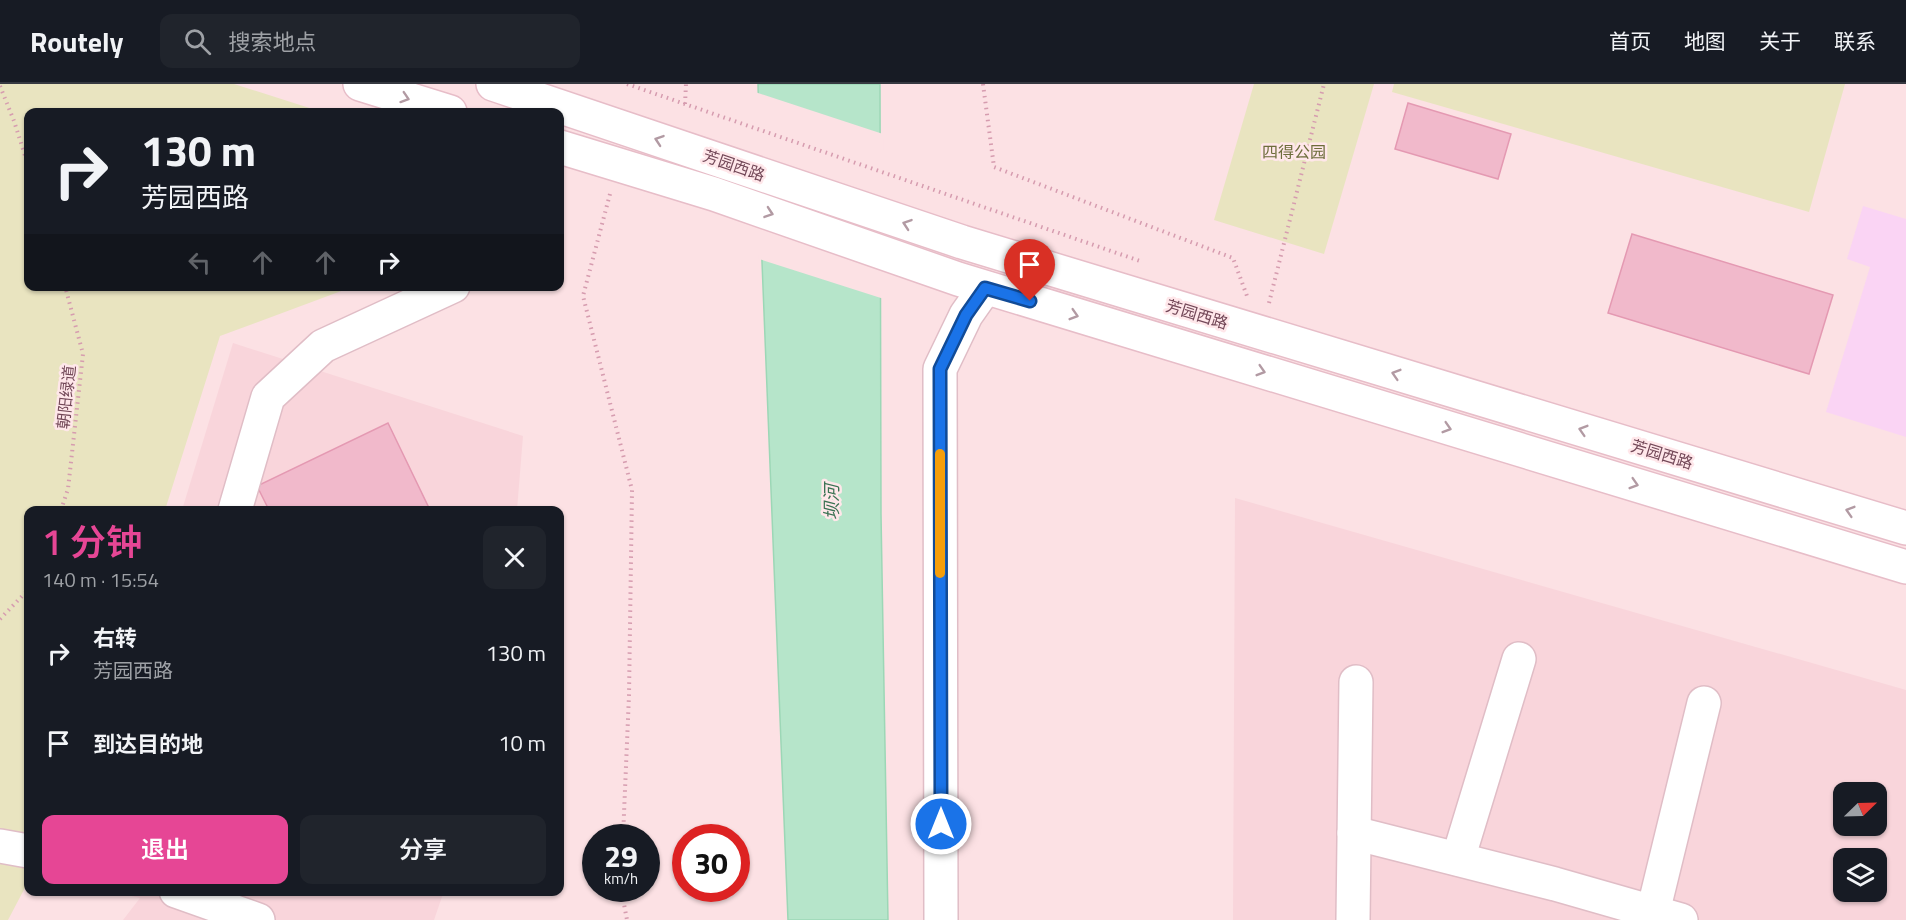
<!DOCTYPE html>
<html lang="zh">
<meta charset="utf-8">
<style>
body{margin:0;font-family:"Titillium Web","Noto Sans SC",sans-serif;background:#20242c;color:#f1f3f6;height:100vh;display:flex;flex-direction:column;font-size:22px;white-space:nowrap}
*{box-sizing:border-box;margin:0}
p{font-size:20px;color:#9ea1a6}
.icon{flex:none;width:33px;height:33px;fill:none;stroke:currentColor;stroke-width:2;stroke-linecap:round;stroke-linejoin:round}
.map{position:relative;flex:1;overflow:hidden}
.panel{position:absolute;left:24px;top:422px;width:540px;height:390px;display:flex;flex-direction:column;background:#171b24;border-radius:12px;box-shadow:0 2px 4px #0004}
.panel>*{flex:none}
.hud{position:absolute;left:24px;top:24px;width:540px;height:183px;border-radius:12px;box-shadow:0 2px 4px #0004;background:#171b24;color:#f1f3f6;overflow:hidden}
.needle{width:39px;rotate:67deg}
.fabs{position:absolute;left:1833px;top:698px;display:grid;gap:12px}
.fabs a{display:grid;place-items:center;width:54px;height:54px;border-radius:12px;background:#171b24;box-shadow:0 2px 4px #0004;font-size:30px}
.speed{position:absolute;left:582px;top:740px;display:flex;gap:12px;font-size:30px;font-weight:700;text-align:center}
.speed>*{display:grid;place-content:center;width:78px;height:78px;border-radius:50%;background:#171b24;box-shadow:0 2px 4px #0004;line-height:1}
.speed small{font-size:15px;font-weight:400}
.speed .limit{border:9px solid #d22;background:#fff;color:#111}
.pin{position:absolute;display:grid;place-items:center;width:51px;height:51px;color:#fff;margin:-62px -26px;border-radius:50% 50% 50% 0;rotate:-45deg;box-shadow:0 0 6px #0007}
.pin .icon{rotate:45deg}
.me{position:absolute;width:66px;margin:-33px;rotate:0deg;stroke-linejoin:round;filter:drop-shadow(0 0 4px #0008)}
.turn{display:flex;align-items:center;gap:21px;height:126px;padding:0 18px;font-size:27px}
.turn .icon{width:78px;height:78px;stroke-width:2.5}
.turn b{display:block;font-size:42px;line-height:51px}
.lanes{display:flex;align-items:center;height:57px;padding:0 18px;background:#0003;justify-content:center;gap:30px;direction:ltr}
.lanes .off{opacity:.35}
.round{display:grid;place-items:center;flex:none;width:63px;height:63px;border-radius:12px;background:#20242c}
.summary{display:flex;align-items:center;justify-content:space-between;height:102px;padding:0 18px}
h1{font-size:36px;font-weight:600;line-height:45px;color:#e64695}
.button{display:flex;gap:12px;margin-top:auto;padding:12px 18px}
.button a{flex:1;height:69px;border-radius:12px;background:#e64695;color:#fff;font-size:24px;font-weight:600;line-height:69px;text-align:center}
.button a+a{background:#20242c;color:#f1f3f6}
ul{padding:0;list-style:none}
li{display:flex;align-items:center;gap:18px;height:90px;padding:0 18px}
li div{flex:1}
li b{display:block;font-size:22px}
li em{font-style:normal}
header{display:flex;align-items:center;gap:36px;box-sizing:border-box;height:84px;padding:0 30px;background:#171b24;border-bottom:2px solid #363941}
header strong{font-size:28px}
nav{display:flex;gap:33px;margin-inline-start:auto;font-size:21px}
.search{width:420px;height:54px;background:#20242c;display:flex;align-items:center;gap:15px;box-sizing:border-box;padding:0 21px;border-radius:12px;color:#9ea1a6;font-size:22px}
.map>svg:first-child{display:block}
</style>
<header>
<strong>Routely</strong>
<div class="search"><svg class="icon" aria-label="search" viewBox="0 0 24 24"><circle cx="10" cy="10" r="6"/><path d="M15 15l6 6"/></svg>搜索地点</div>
<nav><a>首页</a><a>地图</a><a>关于</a><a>联系</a></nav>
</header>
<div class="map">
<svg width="1906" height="836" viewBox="0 0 1906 836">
<rect width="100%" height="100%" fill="#fce1e4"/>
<g fill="#f9d5db" fill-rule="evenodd">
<path d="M233 259 523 352 517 426H182Z"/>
<path d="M1235 414 1906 606V836H1233ZM1844 708H1876V741H1844ZM1844 774H1876V807H1844Z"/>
<path d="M111 807H444L434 836H123L140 814Z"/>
</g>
<path fill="#fad4f4" d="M1863 122 1906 135V353L1826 328 1870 183 1847 175Z"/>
<g fill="#e9e4c0">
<path d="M0 0H234L322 28H28V202L352 203 220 252 165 426H28V798L8 836H0Z"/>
<path d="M1254 0H1374L1324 170 1214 136Z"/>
<path d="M1394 0H1845L1809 128 1392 8Z"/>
</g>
<path fill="#b6e5ca" stroke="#9cd7b6" stroke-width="1.5" d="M758 0H880L881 430 888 836H788L762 178Z"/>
<path fill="#fce1e4" d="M755 8 883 50 884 215 759 175Z"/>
<g fill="#f1b9cb" stroke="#e499b2" stroke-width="1.5">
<path d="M1408 19 1511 50 1498 95 1395 65Z"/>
<path d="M1632 150 1833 211 1809 290 1608 229Z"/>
<path d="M388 339 430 426H269L257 402Z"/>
</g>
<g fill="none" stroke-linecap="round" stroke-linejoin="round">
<g stroke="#e0bdc6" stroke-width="36">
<g id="street">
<path d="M235 426 268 313 323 262 453 202"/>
<path d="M1354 749 1555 800 1681 836"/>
<path d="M0 762 28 767"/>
<path d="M1458 775 1519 575"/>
<path d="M176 807 258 836"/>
<path d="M941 836 940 285 966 231 985 204"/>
<path d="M1353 836 1356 598"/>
<path d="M1653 836V828L1704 619"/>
</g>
</g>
<g stroke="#e7bdc8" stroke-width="36">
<g id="secondary">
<path d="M360 0 450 28"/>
<path d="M493 0 962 158 1906 444"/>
<path d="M560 63 714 110 958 195 1906 483"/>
</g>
</g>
<g stroke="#d69caf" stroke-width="4" stroke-dasharray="1.5 4.5" stroke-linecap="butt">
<path d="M627 0 1140 177"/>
<path d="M983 0 994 83 1233 174 1247 212"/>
<path d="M0 2 14 37 28 81"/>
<path d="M685 20 686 0"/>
<path d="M610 110 583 212 632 406 629 611 623 753"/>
<path d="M1269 219 1324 0"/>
<path d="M61 426 68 405 83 270 65 202"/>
<path d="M0 535 28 506"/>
<path d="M621 804 627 836"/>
</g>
<use href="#street" stroke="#fff" stroke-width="33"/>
<use href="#secondary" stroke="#fff" stroke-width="33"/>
</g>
<defs><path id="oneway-chevron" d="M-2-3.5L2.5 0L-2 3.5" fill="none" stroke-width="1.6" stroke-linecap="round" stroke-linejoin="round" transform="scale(1.5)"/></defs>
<g stroke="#b29aa3">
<use href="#oneway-chevron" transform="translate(405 14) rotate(18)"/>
<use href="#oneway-chevron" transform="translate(659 56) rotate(-161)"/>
<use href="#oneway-chevron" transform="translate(769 129) rotate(19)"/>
<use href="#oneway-chevron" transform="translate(907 140) rotate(-161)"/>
<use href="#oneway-chevron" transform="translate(1074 231) rotate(17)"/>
<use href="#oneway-chevron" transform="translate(1261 287) rotate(17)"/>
<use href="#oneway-chevron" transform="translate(1396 290) rotate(-163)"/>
<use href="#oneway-chevron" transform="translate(1447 344) rotate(17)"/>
<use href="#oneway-chevron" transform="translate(1583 346) rotate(-163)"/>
<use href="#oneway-chevron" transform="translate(1634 400) rotate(17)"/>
<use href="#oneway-chevron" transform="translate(1850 427) rotate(-163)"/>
</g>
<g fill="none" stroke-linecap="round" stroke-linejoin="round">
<g stroke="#114b97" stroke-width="15">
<path id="route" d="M941 740 940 285 966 231 985 204 1030 217"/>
</g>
<use href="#route" stroke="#1a73e8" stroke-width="10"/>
<path stroke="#f59e0b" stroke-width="10" d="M940 370V489"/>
</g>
<g text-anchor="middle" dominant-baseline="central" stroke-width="5" stroke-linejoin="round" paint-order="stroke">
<g font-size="16" fill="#6d6d3b" stroke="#ffe7ea">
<text x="1294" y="68">四得公园</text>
</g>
<g font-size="16" fill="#734858" stroke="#ffe7ea">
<text transform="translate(734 81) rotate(19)">芳园西路</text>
<text transform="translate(1197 230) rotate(17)">芳园西路</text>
<text transform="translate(66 313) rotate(-84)">朝阳绿道</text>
<text transform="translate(1662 370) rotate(17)">芳园西路</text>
</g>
<g font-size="18" font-style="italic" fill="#3a7253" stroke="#ffe7ea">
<text transform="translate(831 418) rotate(-90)">坝河</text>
</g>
</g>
</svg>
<div class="fabs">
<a><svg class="needle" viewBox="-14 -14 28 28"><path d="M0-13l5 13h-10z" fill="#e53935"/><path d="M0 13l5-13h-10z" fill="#9ea1a6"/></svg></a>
<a><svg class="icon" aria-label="layers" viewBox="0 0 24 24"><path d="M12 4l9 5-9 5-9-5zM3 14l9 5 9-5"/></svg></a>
</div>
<div class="speed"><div>29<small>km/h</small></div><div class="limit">30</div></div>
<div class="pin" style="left:1030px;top:217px;background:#d93025"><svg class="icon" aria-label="arrive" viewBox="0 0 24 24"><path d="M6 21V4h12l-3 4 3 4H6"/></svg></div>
<svg class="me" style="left:941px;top:740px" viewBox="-20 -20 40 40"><circle r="17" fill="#1a73e8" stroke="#fff" stroke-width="3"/><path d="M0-11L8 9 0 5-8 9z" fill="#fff"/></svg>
<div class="hud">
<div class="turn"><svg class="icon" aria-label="right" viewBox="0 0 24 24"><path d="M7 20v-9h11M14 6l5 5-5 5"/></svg><div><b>130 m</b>芳园西路</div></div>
<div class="lanes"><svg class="icon off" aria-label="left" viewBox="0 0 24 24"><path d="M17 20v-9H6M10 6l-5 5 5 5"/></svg><svg class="icon off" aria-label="ahead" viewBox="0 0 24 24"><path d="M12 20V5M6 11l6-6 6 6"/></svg><svg class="icon off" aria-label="ahead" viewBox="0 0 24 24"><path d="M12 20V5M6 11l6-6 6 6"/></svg><svg class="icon" aria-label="right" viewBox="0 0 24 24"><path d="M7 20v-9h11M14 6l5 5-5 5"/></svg></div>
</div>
<section class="panel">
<div class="summary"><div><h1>1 分钟</h1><p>140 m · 15:54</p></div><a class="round"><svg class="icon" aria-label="close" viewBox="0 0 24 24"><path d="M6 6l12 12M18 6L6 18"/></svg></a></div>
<ul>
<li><svg class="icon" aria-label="right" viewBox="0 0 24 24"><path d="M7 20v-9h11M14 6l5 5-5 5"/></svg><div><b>右转</b><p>芳园西路</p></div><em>130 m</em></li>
<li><svg class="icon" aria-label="arrive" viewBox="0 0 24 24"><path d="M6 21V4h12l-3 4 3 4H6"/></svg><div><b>到达目的地</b></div><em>10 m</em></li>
</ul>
<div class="button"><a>退出</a><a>分享</a></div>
</section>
</div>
